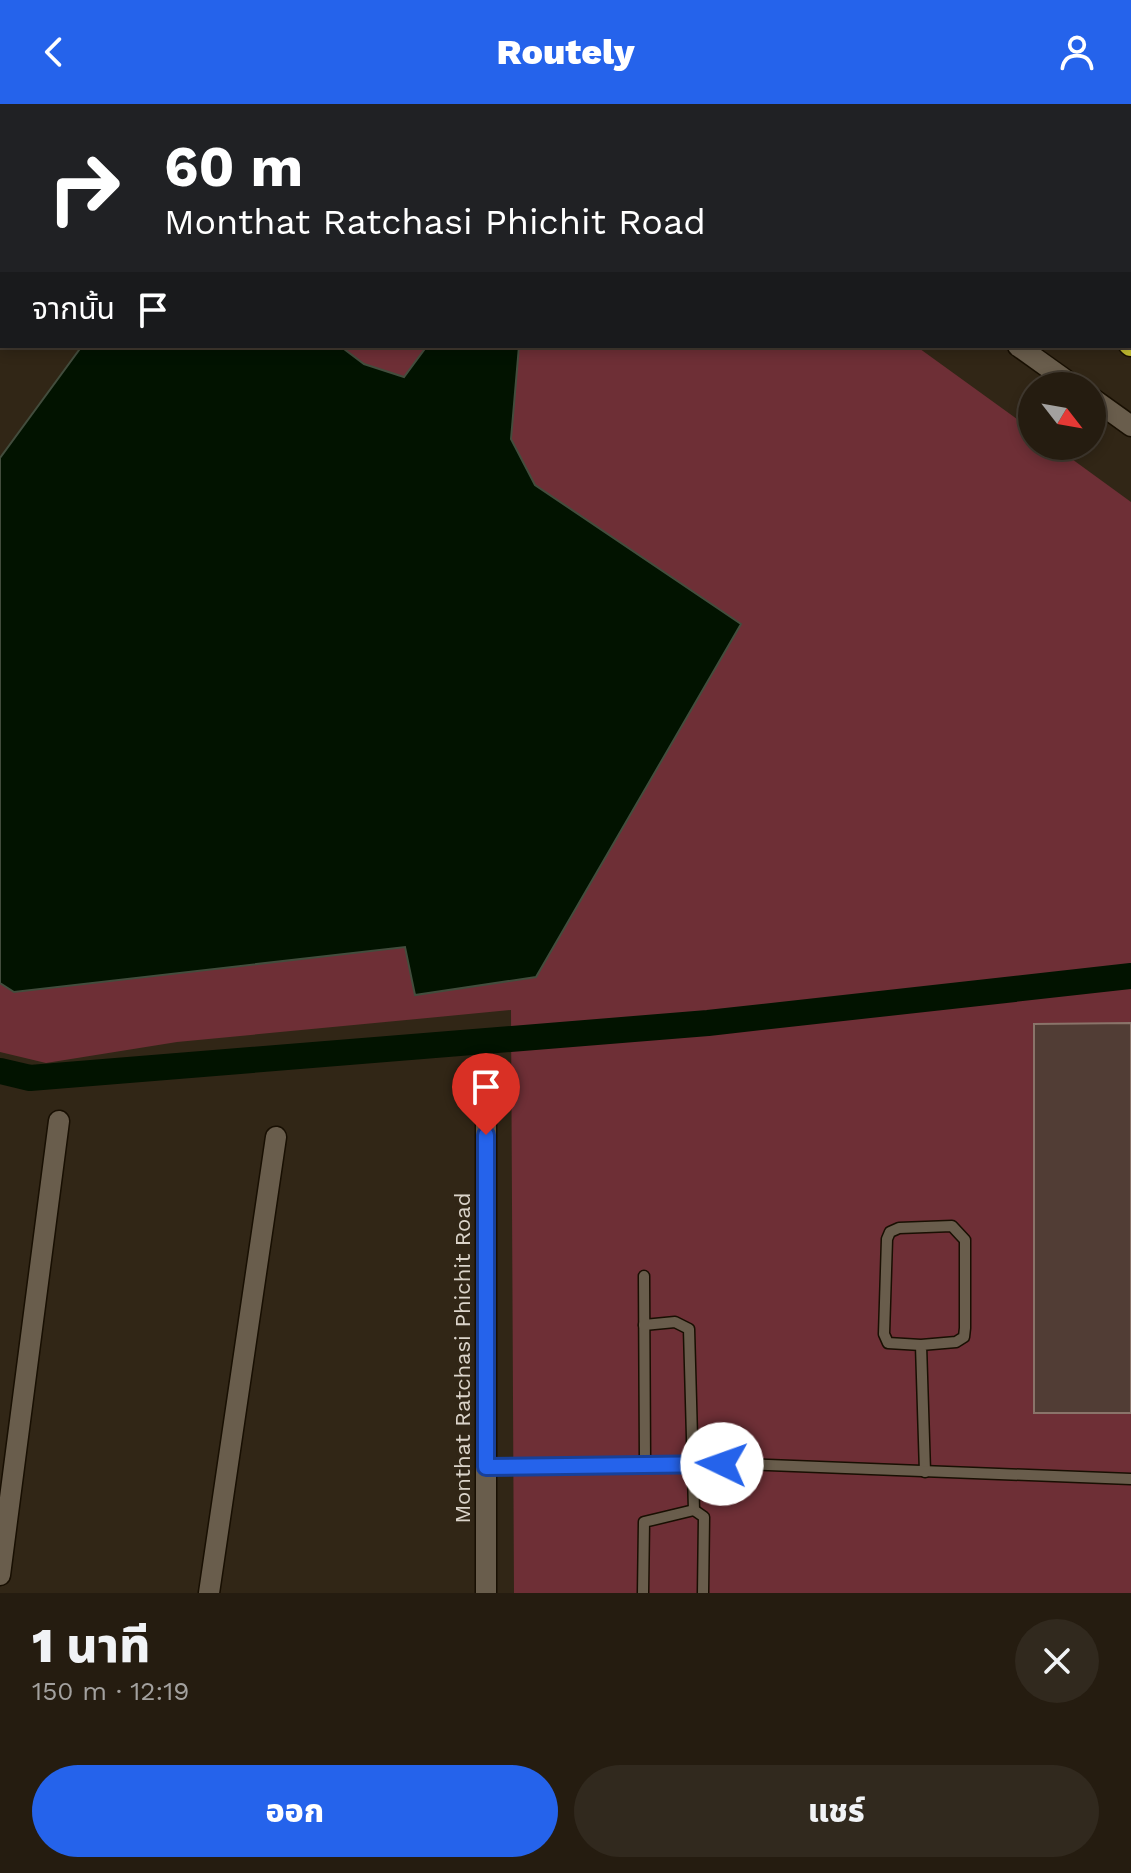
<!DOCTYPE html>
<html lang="th">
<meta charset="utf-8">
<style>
body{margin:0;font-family:"Work Sans","Noto Sans Thai",sans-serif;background:#31291e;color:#f1f3f6;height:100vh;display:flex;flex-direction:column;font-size:30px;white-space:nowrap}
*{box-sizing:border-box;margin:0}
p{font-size:26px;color:#a3a19f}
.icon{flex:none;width:44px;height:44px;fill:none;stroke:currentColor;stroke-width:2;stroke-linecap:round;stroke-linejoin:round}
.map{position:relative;height:1489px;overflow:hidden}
.details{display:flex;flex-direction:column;background:#251c10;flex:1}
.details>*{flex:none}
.hud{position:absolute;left:0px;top:0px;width:1132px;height:244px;box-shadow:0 4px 12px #0003,0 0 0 2px #423a30;background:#202124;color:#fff;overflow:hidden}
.needle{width:52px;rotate:121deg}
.tools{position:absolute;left:1018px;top:268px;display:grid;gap:16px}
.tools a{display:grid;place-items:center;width:88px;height:88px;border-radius:50%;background:#251c10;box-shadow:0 4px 12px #0003,0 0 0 2px #423a30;font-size:40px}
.pin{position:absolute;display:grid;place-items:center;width:68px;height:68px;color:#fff;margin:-82px -34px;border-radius:50% 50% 50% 0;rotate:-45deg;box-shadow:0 0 8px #0007}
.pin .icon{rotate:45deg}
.me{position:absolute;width:88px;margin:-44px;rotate:273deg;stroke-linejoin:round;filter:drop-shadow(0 0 6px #0008)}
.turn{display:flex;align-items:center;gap:28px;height:168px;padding:0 32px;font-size:36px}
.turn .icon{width:104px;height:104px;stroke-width:2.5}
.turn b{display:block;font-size:56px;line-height:68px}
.then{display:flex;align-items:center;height:76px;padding:0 32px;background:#0003;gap:16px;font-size:30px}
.round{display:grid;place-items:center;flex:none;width:84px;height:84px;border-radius:42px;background:#31291e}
.summary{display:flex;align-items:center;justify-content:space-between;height:136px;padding:0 32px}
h1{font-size:48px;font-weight:800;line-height:60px}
.primary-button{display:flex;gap:16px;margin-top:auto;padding:16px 32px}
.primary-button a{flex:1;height:92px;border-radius:48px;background:#2563eb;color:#fff;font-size:32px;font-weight:800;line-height:92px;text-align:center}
.primary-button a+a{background:#31291e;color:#f1f3f6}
header{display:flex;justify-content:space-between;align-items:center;height:104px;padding:0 32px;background:#2563eb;color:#fff;font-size:36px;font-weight:800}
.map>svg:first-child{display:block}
</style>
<header><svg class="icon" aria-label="back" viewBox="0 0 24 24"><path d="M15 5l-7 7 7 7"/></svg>Routely<svg class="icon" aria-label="person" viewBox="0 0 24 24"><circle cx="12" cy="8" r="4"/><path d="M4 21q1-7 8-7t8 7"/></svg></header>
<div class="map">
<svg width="1131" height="1489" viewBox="0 0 1131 1489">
<rect width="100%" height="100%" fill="#312616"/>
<path fill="#6e2f36" d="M82 242H916L1032 326V342H1054L1131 398V1489H514L511 906 177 938 46 959 0 948V354Z"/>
<path fill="#021300" stroke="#434d3d" stroke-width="2" d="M82 242H340L364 260 404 273 427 242H519L511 335 535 381 741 520 536 873 415 891 405 843 14 888 0 879V354Z"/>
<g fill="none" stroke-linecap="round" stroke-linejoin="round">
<path stroke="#021300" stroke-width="26" d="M0 967 30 974 708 919 1131 872"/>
</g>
<path fill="#513d35" stroke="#8a746a" stroke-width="2" d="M1131 919V1309H1034V920Z"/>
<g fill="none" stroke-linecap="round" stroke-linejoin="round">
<g stroke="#180f02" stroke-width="13">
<g id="lane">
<path d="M0 19 2 20"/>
<path d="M644 1172 645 1359"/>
<path d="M921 1241 888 1239 884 1230 887 1135 890 1128 899 1124 952 1122 965 1136V1224L964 1233 956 1238 921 1241 925 1368"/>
<path d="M486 1363 691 1358 1131 1375"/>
<path d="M694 1406 704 1413 703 1489"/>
<path d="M643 1489 644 1418 694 1406 689 1225 675 1218 644 1221"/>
</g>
</g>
<g stroke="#180f02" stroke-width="23">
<g id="street">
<path d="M170 0 173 2"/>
<path d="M154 2 155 0"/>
<path d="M354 2 355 0"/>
<path d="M0 224 2 221"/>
<path d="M486 971V1489"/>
<path d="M0 1471 59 1017"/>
<path d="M209 1489 276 1033"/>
</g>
</g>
<g stroke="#180f02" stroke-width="23">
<g id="secondary">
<path d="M675 0 677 2"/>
<path d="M1054 0 1057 2"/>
<path d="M1130 52 1131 53"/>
<path d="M1018 242 1074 282"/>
<path d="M1092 294 1131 322"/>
</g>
</g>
<g stroke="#180f02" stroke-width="27">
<g id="highway">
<path d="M789 0 792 2"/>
<path d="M931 0 933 2"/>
<path d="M1130 140 1131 141"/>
<path d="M1130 239 1131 240"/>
</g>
</g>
<use href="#lane" stroke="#695d4c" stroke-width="10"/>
<use href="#street" stroke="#695d4c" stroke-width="20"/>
<use href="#secondary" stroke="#695d4c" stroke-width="20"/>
<use href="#highway" stroke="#c2bc30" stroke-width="24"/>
</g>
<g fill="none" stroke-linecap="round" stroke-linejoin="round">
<g stroke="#184099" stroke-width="20">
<path id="route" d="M486 1031V1363L722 1360"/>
</g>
<use href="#route" stroke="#2563eb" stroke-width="14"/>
</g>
<g text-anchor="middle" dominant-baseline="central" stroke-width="7" stroke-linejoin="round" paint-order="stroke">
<g font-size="22" fill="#dbd4ca" stroke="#312616">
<text transform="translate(462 1254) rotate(-90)">Monthat Ratchasi Phichit Road</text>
</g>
</g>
</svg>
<div class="tools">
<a><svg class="needle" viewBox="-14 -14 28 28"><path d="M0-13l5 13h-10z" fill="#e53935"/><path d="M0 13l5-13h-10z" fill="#a3a19f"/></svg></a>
</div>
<div class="pin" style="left:486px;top:1031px;background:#d93025"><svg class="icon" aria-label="arrive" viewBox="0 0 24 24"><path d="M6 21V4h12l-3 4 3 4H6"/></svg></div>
<svg class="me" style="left:722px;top:1360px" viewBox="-20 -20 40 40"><circle r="19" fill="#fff"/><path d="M0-13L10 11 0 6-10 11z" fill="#2563eb"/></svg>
<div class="hud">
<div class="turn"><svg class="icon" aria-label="right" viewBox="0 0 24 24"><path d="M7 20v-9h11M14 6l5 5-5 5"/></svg><div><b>60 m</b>Monthat Ratchasi Phichit Road</div></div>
<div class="then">จากนั้น<svg class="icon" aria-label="arrive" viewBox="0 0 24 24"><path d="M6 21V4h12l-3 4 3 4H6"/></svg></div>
</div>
</div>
<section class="details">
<div class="summary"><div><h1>1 นาที</h1><p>150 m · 12:19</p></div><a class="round"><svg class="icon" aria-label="close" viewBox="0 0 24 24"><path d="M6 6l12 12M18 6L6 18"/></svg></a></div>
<div class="primary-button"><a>ออก</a><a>แชร์</a></div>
</section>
